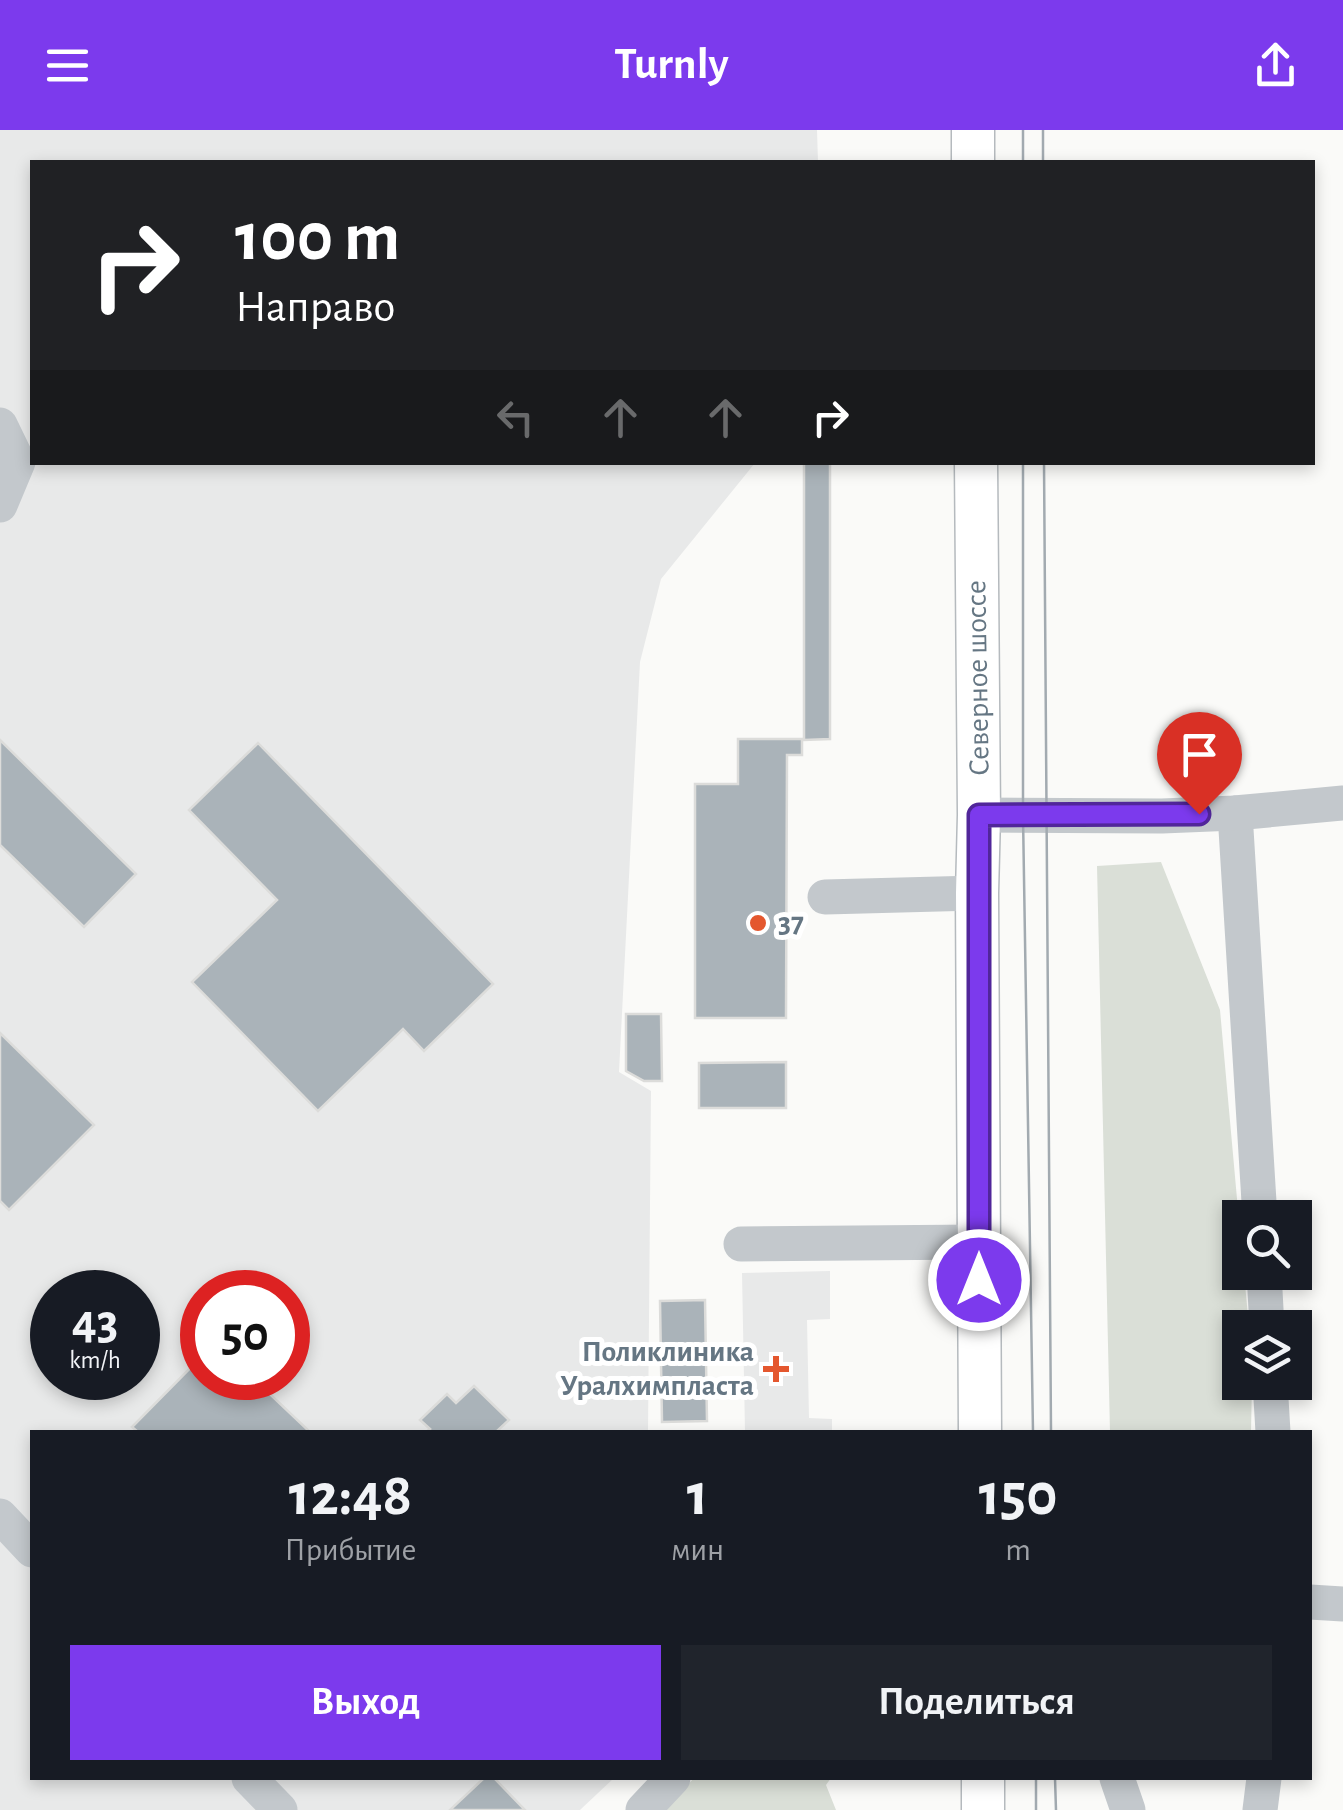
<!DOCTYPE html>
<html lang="ru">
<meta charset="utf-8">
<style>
body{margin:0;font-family:"Alegreya Sans",sans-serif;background:#20242c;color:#f1f3f6;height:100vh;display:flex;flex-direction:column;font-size:38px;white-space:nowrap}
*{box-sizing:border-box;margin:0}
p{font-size:32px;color:#9ea1a6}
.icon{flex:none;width:55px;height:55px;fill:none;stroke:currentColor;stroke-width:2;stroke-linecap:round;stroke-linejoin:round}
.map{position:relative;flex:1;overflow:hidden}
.side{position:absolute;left:30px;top:1300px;width:1282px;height:350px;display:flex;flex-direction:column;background:#171b24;border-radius:0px;box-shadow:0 5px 15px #0003}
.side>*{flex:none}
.hud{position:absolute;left:30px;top:30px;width:1285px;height:305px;border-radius:0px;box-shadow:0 5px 15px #0003;background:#202124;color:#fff;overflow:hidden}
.controls{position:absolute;left:1222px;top:1070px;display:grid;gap:20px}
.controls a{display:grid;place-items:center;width:90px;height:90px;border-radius:0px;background:#171b24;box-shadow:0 5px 15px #0003;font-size:50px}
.speed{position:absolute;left:30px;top:1140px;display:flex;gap:20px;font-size:50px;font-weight:700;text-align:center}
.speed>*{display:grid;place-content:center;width:130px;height:130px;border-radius:50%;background:#171b24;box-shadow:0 5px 15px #0003;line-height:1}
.speed small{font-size:25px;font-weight:400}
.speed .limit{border:15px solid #d22;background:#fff;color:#111}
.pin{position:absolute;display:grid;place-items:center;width:85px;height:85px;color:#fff;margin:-102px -42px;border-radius:50% 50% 50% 0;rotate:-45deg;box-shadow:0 0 10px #0007}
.pin .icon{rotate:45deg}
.me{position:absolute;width:110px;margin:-55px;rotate:0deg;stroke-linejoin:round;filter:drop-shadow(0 0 8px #0008)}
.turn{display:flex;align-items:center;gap:35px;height:210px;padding:0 40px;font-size:45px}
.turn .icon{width:130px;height:130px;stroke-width:2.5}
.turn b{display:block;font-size:70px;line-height:85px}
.lanes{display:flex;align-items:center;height:95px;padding:0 40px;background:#0003;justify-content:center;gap:50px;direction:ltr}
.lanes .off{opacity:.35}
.eta{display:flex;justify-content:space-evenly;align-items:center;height:170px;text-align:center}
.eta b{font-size:60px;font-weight:600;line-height:70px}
.cta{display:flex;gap:20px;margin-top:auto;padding:20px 40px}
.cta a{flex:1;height:115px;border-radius:0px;background:#7c3aed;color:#fff;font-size:40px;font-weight:600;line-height:115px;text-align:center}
.cta a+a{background:#20242c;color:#f1f3f6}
header{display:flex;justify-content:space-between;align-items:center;height:130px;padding:0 40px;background:#7c3aed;color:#fff;font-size:45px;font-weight:600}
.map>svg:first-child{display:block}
</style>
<header><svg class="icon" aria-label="menu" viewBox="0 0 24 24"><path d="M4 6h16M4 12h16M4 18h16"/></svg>Turnly<svg class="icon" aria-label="share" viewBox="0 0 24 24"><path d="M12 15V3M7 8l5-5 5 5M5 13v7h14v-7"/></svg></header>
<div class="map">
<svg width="1343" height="1680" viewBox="0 0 1343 1680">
<rect width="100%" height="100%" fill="#fafaf8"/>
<g fill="#e8e9e9" fill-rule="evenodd">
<path d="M0 0H817L818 32H32V332L755 333 661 449 640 532 619 942 651 961 648 1302H32V1648H614L580 1680H0ZM52 1162H138V1248H52ZM202 1162H288V1248H202Z"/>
<path d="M830 1141V1189L807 1190 809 1288 832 1289V1302H745L742 1143Z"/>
</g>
<g fill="#dadfd7">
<path d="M1161 732 1220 880 1240 1102V1142L1244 1143 1249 1197 1240 1198V1252L1252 1253 1251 1302H1110L1097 736Z"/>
<path d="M694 1648H831L826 1655 836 1680H664Z"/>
</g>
<g fill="#aab3b9" stroke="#dcdcda" stroke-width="2.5">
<path d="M804 332H830V609L804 610Z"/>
<path d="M738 609H802V625H787L786 888H695V654H738Z"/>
<path d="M0 610 136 744 84 797 0 715Z"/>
<path d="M258 613 493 854 424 921 403 899 318 981 192 852 277 770 189 680Z"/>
<path d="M626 884H661L662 951H644L626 941Z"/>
<path d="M0 903 94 995 9 1080 0 1071Z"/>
<path d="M786 932V978H699V933Z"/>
<path d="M705 1170 707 1291 662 1292 660 1171Z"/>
<path d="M202 1226V1248H253L310 1302H138L132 1297Z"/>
<path d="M474 1256 509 1290 496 1302H426L430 1299 420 1290 447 1264 456 1273Z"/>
<path d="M484 1648H494L525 1680H450Z"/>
</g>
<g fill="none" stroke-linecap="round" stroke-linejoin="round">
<g stroke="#b5babe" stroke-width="45">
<g id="major">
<path d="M973 0V32"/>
<path d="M976 332 979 685 977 763 980 1302"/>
<path d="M983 1648V1680"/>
</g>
</g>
<g stroke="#c3c8cc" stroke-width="35">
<path d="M0 295 18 332 0 375"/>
<path d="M1235 683 1260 1088"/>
<path d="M979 685 1162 686 1235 683 1343 673"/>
<path d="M825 767 977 763"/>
<path d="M741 1114 979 1112"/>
<path d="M1264 1142 1267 1198"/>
<path d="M1270 1252 1273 1302"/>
<path d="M0 1386 32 1420"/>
<path d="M1310 1472 1343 1474"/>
<path d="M249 1648 280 1680"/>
<path d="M1117 1648 1128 1680"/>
<path d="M643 1680 673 1648"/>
<path d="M1260 1680 1264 1648"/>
</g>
<use href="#major" stroke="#fff" stroke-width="42"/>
<g stroke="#a2aab0" stroke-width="2.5">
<path d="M1043 0V32"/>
<path d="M1023 32V0"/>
<path d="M1023 332V686L1033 1302"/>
<path d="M1044 332 1051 1302"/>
<path d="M1055 1648 1056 1680"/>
<path d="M1036 1680V1648"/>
</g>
</g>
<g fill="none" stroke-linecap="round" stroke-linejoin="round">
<g stroke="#51269a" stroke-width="25">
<path id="route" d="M979 1150V685L1199 684"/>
</g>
<use href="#route" stroke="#7c3aed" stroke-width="18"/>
</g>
<g fill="#e4572e" stroke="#fff" stroke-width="4">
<circle cx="758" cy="793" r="10"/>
<path d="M771 1224h10v10h10v10h-10v10h-10v-10h-10v-10h10z"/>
</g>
<g text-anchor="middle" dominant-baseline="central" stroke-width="10" stroke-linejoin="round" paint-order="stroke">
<g font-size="30" fill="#657683" stroke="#fff">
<text transform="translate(978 548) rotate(-91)">Северное шоссе</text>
</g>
<g font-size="30" font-weight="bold" fill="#657683" stroke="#fff" text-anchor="start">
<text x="778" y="793">37</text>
<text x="754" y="1222" text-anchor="end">Поликлиника<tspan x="754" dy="34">Уралхимпласта</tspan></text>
</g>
</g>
</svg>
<div class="controls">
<a><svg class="icon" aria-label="search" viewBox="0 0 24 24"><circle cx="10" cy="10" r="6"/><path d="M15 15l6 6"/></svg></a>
<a><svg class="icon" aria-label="layers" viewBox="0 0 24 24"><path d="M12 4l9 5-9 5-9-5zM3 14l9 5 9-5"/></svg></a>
</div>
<div class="speed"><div>43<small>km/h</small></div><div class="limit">50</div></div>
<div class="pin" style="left:1199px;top:684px;background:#d93025"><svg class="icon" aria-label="arrive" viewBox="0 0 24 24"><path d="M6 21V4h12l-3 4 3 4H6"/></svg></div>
<svg class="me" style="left:979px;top:1150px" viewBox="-20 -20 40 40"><circle r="17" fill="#7c3aed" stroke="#fff" stroke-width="3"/><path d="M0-11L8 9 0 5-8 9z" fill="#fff"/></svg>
<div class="hud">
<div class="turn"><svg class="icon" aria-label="right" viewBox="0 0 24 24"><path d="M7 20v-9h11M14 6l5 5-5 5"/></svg><div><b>100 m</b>Направо</div></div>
<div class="lanes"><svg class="icon off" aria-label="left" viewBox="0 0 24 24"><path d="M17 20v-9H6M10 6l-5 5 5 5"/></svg><svg class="icon off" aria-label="ahead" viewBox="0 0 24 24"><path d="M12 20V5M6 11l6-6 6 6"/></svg><svg class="icon off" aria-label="ahead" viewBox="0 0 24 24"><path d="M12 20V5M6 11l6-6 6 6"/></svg><svg class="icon" aria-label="right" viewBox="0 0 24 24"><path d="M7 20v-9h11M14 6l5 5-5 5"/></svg></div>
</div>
<section class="side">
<div class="eta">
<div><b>12:48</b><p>Прибытие</p></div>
<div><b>1</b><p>мин</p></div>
<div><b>150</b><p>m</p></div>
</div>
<div class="cta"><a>Выход</a><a>Поделиться</a></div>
</section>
</div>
